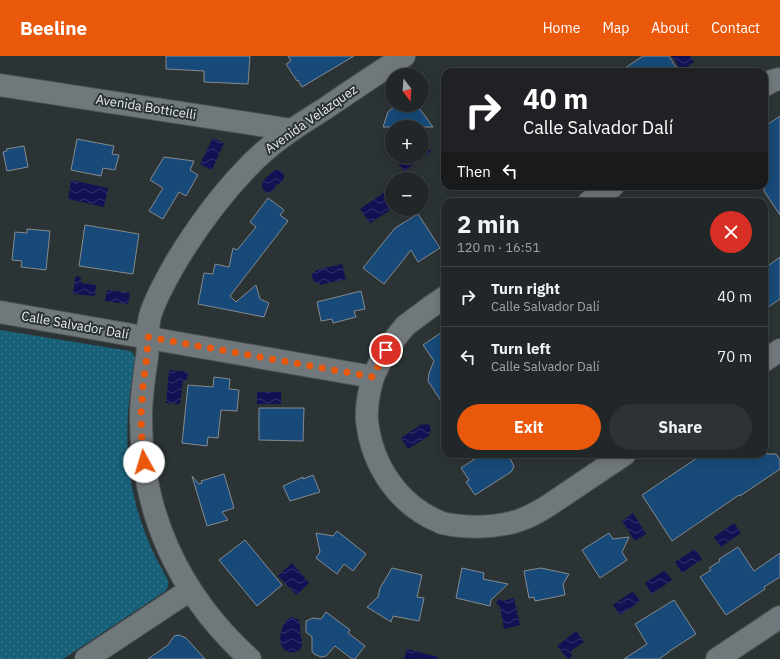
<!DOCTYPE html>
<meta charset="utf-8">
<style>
body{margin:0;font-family:"IBM Plex Sans",sans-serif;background:#2d3234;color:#f1f3f6;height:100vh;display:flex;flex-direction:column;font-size:15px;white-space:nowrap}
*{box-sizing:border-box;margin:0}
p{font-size:13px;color:#a2a5a8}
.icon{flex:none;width:22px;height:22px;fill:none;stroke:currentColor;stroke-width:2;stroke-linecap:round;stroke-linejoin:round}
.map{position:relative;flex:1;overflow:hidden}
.drawer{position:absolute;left:441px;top:142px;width:327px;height:260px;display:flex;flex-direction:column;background:#212628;border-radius:12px;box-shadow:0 2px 10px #0003,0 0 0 1px #3e4345}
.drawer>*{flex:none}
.top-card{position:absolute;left:441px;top:12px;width:327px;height:122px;border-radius:12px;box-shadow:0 2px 10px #0003,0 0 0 1px #3e4345;background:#202124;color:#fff;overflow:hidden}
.needle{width:26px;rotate:163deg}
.controls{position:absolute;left:385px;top:12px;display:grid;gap:8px}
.controls a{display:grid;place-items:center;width:44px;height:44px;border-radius:50%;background:#212628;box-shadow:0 2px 10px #0003,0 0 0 1px #3e4345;font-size:20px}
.pin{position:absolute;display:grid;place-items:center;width:34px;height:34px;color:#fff;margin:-17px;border:2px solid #fff;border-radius:50%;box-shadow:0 1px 4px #0007}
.me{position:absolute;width:44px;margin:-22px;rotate:354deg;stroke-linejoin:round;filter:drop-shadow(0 0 3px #0008)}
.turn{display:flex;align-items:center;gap:14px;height:84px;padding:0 16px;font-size:18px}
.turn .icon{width:52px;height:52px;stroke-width:2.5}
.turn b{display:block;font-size:28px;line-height:34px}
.then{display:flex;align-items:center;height:38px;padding:0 16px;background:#0003;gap:8px;font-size:15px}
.round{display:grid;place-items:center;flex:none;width:42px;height:42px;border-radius:21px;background:#2d3234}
.headline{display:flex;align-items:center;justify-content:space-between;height:68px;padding:0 16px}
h1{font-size:24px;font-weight:800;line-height:30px}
.cta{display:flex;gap:8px;margin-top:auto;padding:8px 16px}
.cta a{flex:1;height:46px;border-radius:24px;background:#ea580c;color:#fff;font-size:16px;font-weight:800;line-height:46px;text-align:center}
.cta a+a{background:#2d3234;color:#f1f3f6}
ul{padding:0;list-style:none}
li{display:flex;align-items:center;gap:12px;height:60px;padding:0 16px;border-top:1px solid #3e4345}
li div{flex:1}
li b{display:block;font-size:15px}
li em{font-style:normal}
header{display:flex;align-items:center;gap:24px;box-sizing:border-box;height:56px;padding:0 20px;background:#ea580c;color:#fff}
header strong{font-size:19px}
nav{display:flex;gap:22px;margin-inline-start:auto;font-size:14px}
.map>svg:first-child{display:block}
</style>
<header>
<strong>Beeline</strong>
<nav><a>Home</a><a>Map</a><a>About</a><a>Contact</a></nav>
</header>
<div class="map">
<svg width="780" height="603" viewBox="0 0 780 603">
<defs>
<pattern id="park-dots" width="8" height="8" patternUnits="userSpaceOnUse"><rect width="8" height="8" fill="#176077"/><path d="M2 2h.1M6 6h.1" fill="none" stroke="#39778b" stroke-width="1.8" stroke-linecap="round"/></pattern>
<pattern id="water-waves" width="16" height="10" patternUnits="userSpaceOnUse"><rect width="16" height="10" fill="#121154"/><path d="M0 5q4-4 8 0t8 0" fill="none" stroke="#34346d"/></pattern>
</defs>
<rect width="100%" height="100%" fill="#2c3335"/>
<path fill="url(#park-dots)" d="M0 274 130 295C134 298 135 300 135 305 124 364 123 417 144 474 150 491 159 508 168 524 169 529 168 533 164 536L63 603H0Z"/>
<g fill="url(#water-waves)">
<path d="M672 0H690L694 6 681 14Z"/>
<path d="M213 82 224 87 212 114 200 108Z"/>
<path d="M422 85H423L431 96 404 115 396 104 399 101H422Z"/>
<path d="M275 114C287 114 287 125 276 129 274 134 272 136 267 137 255 129 268 120 275 114Z"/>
<path d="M71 124 108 132 104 151 68 143Z"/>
<path d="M388 134 392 140V153L370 167 360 153Z"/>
<path d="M342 208 346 223 320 229 319 227H316L313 224 312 218 317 214Z"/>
<path d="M78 220C82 222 81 224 81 227L96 229 95 240 73 238 75 223V221Z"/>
<path d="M107 234 130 237 128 248 105 245Z"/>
<path d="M169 314 188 316 187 324H183L180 348 166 347Z"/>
<rect x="257" y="336" width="24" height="12"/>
<path d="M422 368 423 369 428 368 430 370 431 374 429 378 430 379 408 393 401 382Z"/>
<path d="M633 457 646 478 635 485 622 465Z"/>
<path d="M734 467 741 477 721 491 714 481Z"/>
<path d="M695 493 702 503 682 517 675 506Z"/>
<path d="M292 507 309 527 297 539 278 520Z"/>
<path d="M665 514 672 524 652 538 645 527Z"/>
<path d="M633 535 640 545 620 559 613 549Z"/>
<path d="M500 542 503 545 514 542 520 569 504 573 500 550 496 547Z"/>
<path d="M292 561 298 563C302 568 299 574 301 581 309 603 272 603 282 573 284 567 287 563 292 561Z"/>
<path d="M576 575 584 586 571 595 572 600 568 603 557 590Z"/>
<path d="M407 593 438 601V603H404Z"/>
</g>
<g fill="#174a78" stroke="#858a90">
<path d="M166 0H250L248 28 204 26V15L166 13Z"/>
<path d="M288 0H354L302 31 298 24 297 25 286 8 291 5Z"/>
<path d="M643 0H669L679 16H619Z"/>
<path d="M396 49H417L433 71H383L388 56Z"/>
<path d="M780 60V159L764 135V71Z"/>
<path d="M77 83 114 90 112 98 119 99 115 114 103 112 101 120 71 114Z"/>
<path d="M24 90 28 111 7 115 3 96 7 95 6 93Z"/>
<path d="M164 101 194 105 190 114 198 119 186 140 179 136 163 163 149 155 163 132 150 124Z"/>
<path d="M268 142 284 154 280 159 288 165 230 240 236 246 256 229 260 243 269 247 264 261 198 248 204 217 213 218 215 208 229 211 233 192 237 194 256 171 250 166Z"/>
<path d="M418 158 440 192 418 206 411 194 384 228 363 212 395 172Z"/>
<path d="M85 169 139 178 133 218 79 210Z"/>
<path d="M27 173 50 175 46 214 21 211 22 205 12 204 15 176 27 177Z"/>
<path d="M780 201V243L764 254V213Z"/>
<path d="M361 235 365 253 354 255 356 261 333 267 332 263 321 265 317 246Z"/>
<path d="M445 274V351L428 325 429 317 434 305 423 289Z"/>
<path d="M214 321 230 323 229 333 239 334 237 355 221 354 218 382 208 381 207 390 182 387 188 329 213 331Z"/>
<path d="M259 352H304L303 385 259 384Z"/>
<path d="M482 398H496L497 399 507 401 511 404 514 411 511 416 475 439 466 426 469 424 461 412Z"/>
<path d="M703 398H776L780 404V413L740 440 739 439 672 485 642 439Z"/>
<path d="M224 418 234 452 222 456 228 464 207 470 192 420 199 428 202 427 201 425Z"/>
<path d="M313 419 320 436 290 445 283 430 303 421V423Z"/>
<path d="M337 475 366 498 353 515 344 508 337 518 316 502 320 496 316 477 333 480Z"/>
<path d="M609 477 613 483 629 481 622 496 627 504 600 522 582 494Z"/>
<path d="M245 484 282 529 257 550 219 504Z"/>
<path d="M738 491 754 515 780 497V521L764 531 765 533 726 559 700 521 711 514 709 512 720 505 719 503Z"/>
<path d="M392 512 422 519 417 541 424 542 419 565 393 560 391 566 367 551 378 541 380 532Z"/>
<path d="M462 512 484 517 483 523 508 528 491 544 490 550 456 542Z"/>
<path d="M541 512 569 518 563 528 565 539 535 545 534 541 529 542 524 515Z"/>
<path d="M674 544 696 578 668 596H669L659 603H624L647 588 635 568Z"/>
<path d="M326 556 350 574 348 577 365 590 355 603H352L335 590 326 600 321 601 314 598 312 595V581L306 576V565L313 562 321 563Z"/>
<path d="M179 579 186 582 205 603H148L168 589 174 580Z"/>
</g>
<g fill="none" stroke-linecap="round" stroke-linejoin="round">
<g stroke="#4c5154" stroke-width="24">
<g id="minor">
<path d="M0 29 292 74"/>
<path d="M764 30 772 25 780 23"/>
<path d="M589 146 613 130"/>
<path d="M0 256 373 321 386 294 405 270 429 252 445 241"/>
<path d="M764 305 780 294"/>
<path d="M373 321C369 335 366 350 367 365 372 409 398 449 440 466 443 468 448 468 452 469 473 472 494 471 514 466 535 460 552 447 570 435 588 423 607 410 625 398"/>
<path d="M86 603 190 534"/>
<path d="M250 603C179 539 141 457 141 361 141 341 144 321 147 301 149 287 146 270 151 257 157 239 167 222 176 206 196 173 219 141 246 113 269 88 297 70 326 52 352 34 378 17 404 0"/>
<path d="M717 603 780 561"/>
</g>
</g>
<use href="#minor" stroke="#71787b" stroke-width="22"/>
</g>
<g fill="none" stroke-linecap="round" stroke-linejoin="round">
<path stroke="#ea580c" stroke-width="7" stroke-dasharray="0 12.6" d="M144 406 142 390 141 360 143 329 147 299 148 281 373 321 386 294"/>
</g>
<g text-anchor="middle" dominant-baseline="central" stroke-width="4" stroke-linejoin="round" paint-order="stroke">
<g font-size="13" fill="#e9edef" stroke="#2c3335">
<text transform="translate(146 51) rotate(9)">Avenida Botticelli</text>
<text transform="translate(311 63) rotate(-35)">Avenida Velázquez</text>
<text transform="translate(75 269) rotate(10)">Calle Salvador Dalí</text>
</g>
</g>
</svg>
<div class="controls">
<a><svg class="needle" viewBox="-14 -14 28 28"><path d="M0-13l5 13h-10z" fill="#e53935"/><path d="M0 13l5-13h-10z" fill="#a2a5a8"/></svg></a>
<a>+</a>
<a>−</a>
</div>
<div class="pin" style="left:386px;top:294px;background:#d93025"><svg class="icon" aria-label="arrive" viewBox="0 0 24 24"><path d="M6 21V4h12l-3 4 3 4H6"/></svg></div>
<svg class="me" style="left:144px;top:406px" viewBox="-20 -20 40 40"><circle r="19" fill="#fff"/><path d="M0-13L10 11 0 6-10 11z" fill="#ea580c"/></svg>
<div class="top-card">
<div class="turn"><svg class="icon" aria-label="right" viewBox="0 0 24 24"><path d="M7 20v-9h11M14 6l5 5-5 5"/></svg><div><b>40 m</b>Calle Salvador Dalí</div></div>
<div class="then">Then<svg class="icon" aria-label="left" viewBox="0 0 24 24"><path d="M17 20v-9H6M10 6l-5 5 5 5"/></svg></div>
</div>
<section class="drawer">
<div class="headline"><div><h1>2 min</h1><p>120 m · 16:51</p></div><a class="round" style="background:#d93025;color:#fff"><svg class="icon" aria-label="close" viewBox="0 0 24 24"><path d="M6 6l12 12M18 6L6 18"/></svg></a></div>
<ul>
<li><svg class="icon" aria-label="right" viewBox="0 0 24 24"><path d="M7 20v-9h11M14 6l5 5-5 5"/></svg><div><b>Turn right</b><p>Calle Salvador Dalí</p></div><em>40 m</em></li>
<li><svg class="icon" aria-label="left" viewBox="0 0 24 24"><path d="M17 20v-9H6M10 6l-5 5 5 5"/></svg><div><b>Turn left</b><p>Calle Salvador Dalí</p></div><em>70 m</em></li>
</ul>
<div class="cta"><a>Exit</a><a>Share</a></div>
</section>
</div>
